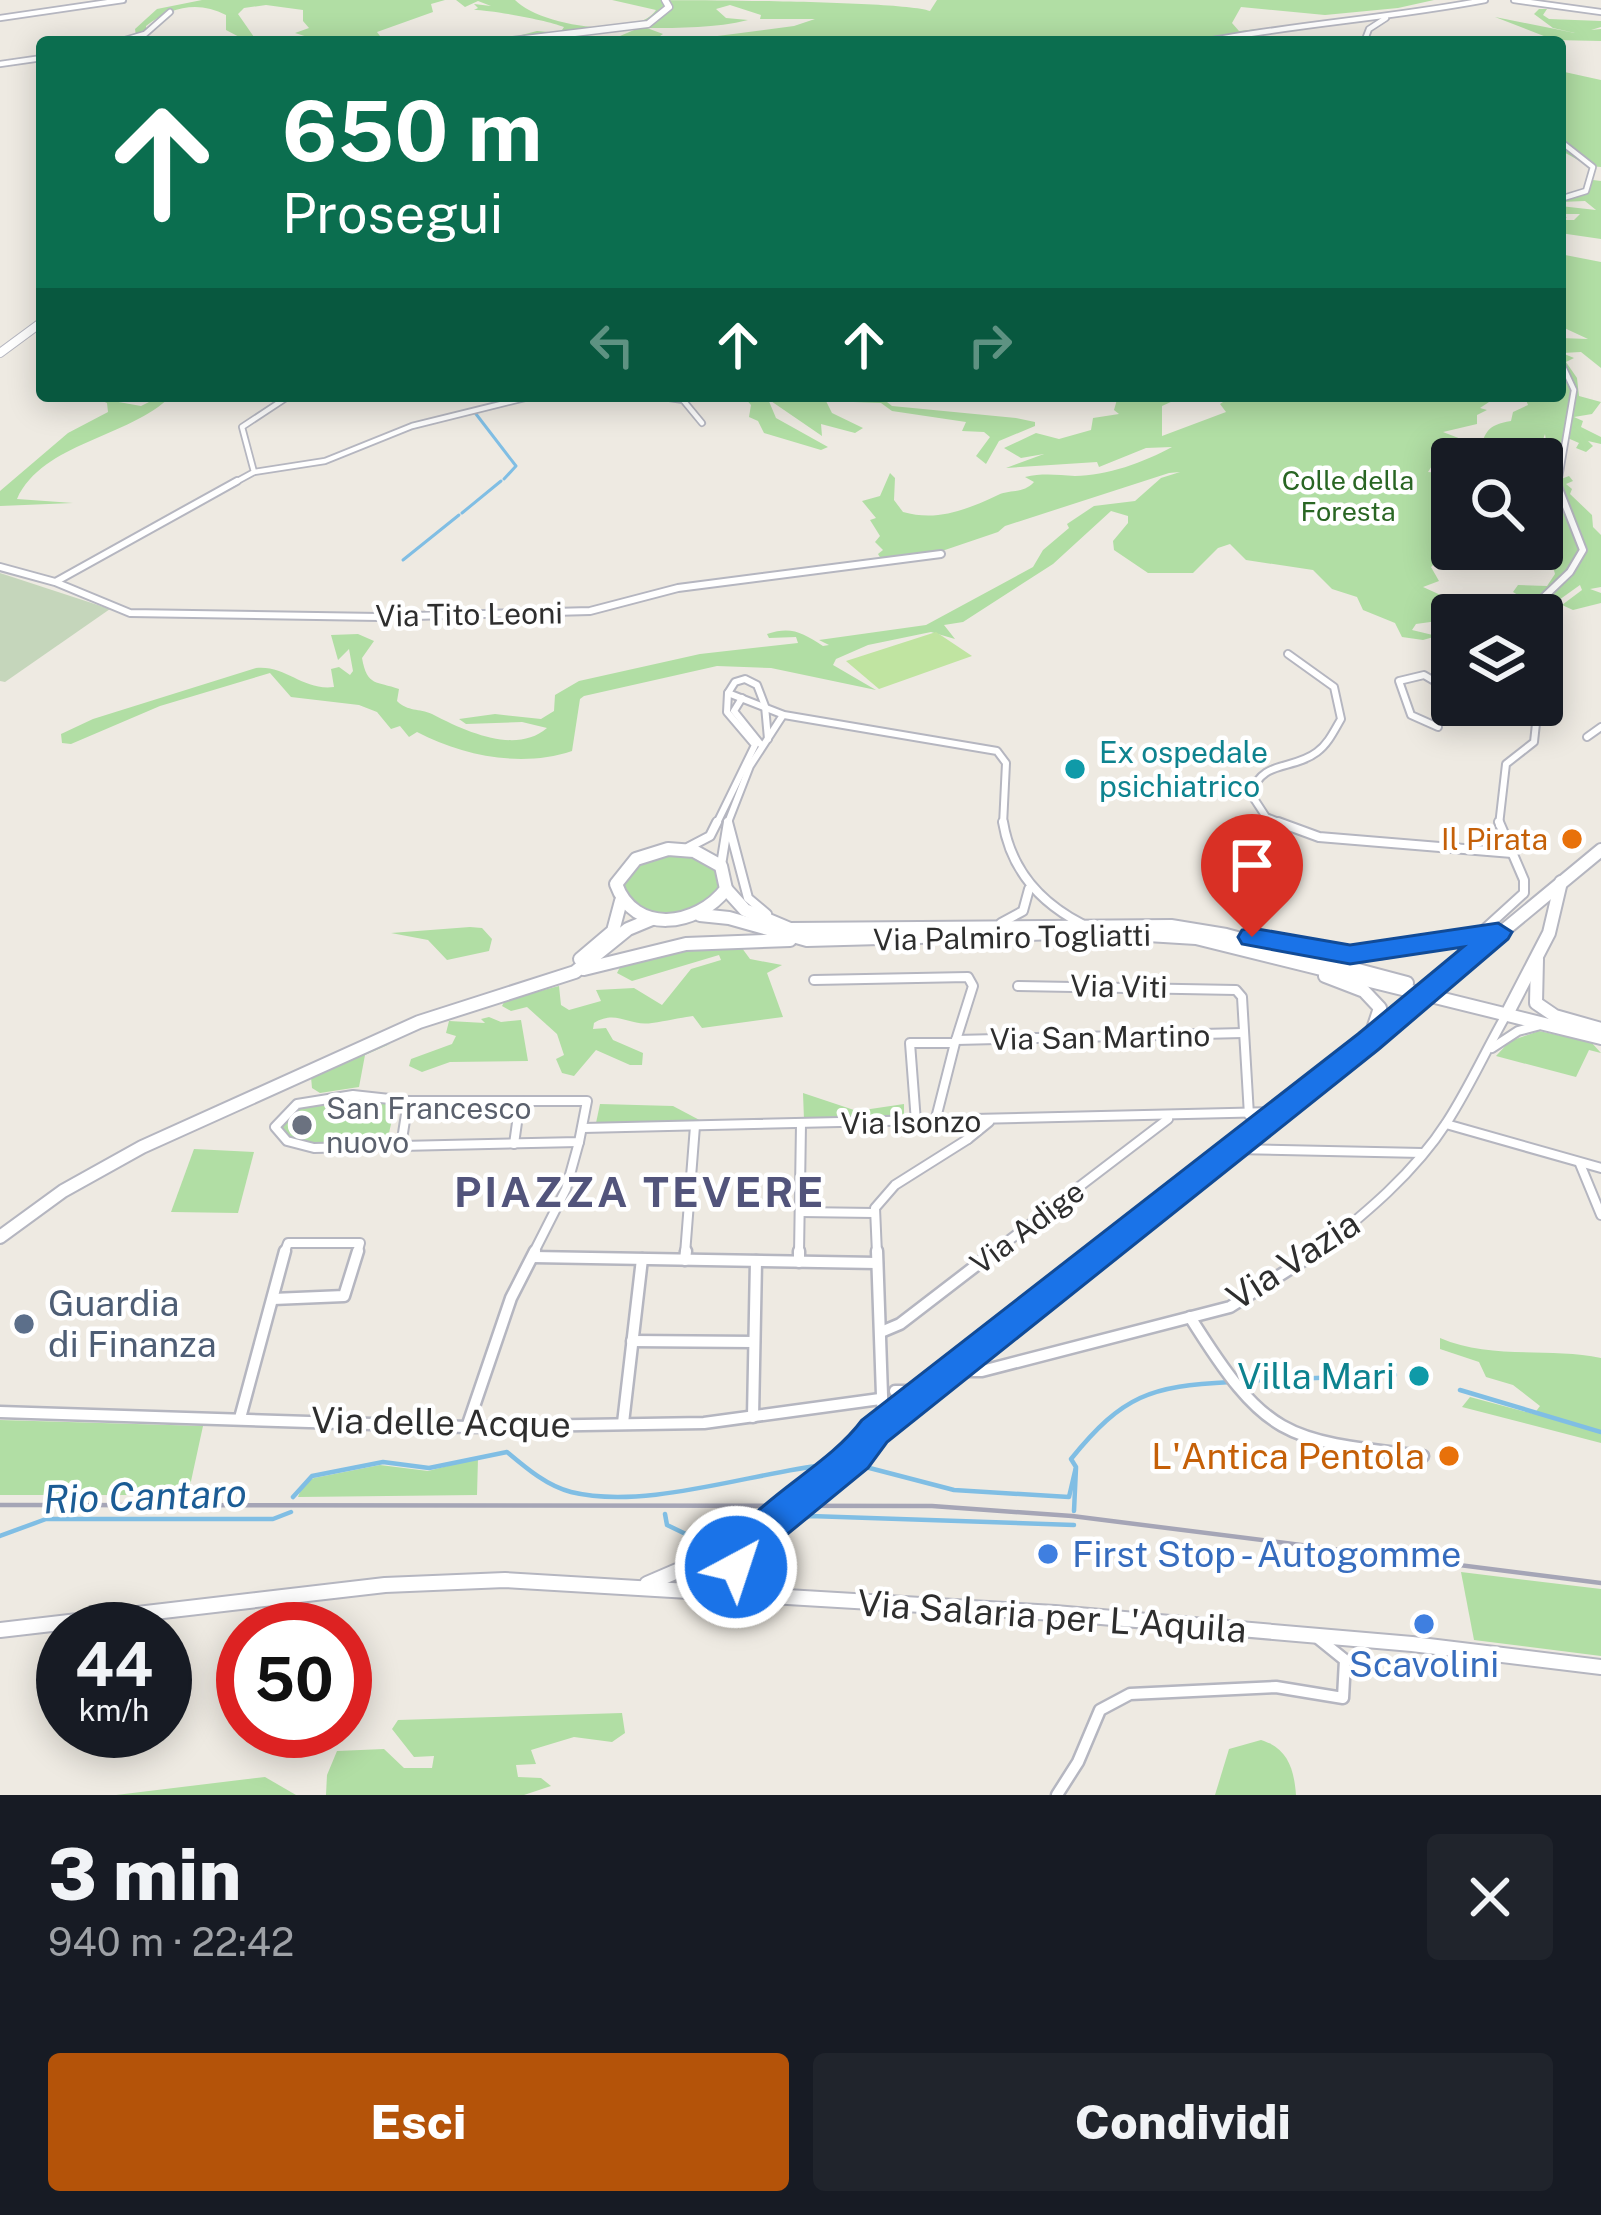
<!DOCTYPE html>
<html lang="it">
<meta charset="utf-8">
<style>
body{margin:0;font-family:"Public Sans",sans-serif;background:#20242c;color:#f1f3f6;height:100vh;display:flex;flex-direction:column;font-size:45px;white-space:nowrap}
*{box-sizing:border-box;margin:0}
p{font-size:39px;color:#9ea1a6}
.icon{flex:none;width:66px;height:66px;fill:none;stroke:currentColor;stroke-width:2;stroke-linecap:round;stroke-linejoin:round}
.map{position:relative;height:1795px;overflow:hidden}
.sheet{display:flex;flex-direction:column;background:#171b24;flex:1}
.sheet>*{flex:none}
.guide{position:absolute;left:36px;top:36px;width:1530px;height:366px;border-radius:12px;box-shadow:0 6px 30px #0003;background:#0b6e4f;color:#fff;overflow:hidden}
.tools{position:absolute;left:1431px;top:438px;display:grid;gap:24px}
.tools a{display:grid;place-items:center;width:132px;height:132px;border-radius:12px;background:#171b24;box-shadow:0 6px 30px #0003;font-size:60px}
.speed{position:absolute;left:36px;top:1602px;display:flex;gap:24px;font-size:60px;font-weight:700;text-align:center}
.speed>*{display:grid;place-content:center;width:156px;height:156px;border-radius:50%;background:#171b24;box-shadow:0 6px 30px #0003;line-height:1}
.speed small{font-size:30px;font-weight:400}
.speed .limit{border:18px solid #d22;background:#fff;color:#111}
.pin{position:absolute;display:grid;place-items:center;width:102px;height:102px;color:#fff;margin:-123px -51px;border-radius:50% 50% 50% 0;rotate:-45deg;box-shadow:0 0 12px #0007}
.pin .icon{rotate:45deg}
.me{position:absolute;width:132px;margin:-66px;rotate:40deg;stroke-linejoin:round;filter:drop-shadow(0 0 9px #0008)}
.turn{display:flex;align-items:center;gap:42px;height:252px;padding:0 48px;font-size:54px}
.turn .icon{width:156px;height:156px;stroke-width:2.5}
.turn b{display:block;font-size:84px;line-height:102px}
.lanes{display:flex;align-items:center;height:114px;padding:0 48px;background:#0003;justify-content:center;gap:60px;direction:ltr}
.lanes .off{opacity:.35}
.round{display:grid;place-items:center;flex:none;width:126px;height:126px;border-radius:12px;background:#20242c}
.overview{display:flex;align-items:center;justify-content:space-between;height:204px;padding:0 48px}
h1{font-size:72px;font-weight:800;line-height:90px}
.primary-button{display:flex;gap:24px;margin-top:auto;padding:24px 48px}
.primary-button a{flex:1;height:138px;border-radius:12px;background:#b45309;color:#fff;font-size:48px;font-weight:800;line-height:138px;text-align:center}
.primary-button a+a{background:#20242c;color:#f1f3f6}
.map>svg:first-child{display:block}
</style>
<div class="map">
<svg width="1601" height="1795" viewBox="0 0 1601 1795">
<rect width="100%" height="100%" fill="#eeeae2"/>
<g fill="#b1dea4">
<path d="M202 0H445L431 4 433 12 377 32 383 40 403 42H308L314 39 295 33 309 28 303 21V10L266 5 244 8 238 14 254 37 245 40 226 30V15C199 1 172 6 146 26L147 40 136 36 135 29 157 9Z"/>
<path d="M456 0H515C539 25 634 42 656 10L612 0C666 0 897 0 930 11L937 0H1434L1398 8 1325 15 1241 7 1232 23 1239 31 1313 23C1282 27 1266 37 1235 34V39L1222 42H671L794 26 815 19H760L761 15 730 5 716 9 726 18 748 20C716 28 680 28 647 28L663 34 651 42H624L620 36 634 30 630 28 657 22 654 21 642 25 498 41 537 31 560 33 564 27C546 20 491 10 474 10L478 8 474 4 491 6 478 1 465 7Z"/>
<path d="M1539 9H1547L1543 15 1549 19 1601 21V27L1591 30 1601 29V41L1554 40 1495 17 1575 33 1553 28 1534 14Z"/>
<path d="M1560 71 1601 80V167L1589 166 1560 150Z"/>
<path d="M1593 180 1601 181V239L1560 233V220H1574L1580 214H1561L1567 218H1560V206L1596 210 1585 201 1560 202 1582 195Z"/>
<path d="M1560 254 1601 262V368L1581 352 1562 353 1574 358 1566 362 1577 378 1579 396 1601 402 1592 414 1574 417 1583 421 1581 427 1601 437V444L1588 441 1593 446 1586 452 1576 448 1579 443 1563 436 1567 445 1560 447 1557 473 1551 475 1545 434 1540 448 1509 459 1479 457C1484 433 1486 425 1511 421L1513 412 1528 405 1526 400 1560 396V338L1588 339 1560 326Z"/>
<path d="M161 396H171C129 438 43 442 17 499L73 503 0 506V491L68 433 108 412 107 403 96 398 141 406Z"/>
<path d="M743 396H908L887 402 892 406 1016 418 1035 422V426L999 441 986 464 976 456 990 437 984 432 962 431 966 422 892 411 881 403 826 401 832 413 863 428 855 433 821 424 822 436 768 399 776 418 828 447 821 450 764 433 758 421 749 417 751 405Z"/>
<path d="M1118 396H1184L1162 406V436L1226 412 1220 404 1232 396H1498L1480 408 1487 410 1477 415V424L1443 432 1461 439 1460 449 1439 455 1428 472 1452 474V545L1434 553 1436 562 1431 567 1439 581 1423 587 1445 597 1478 602 1484 615H1452V619L1416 624 1412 630 1437 636 1423 640 1402 637 1395 623 1363 610 1357 597 1332 589 1313 570 1246 560 1230 544 1218 548 1193 573H1148L1114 550 1113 541 1128 523V516L1111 511 1053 564 963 622 944 625 955 639 931 632 868 645 836 659 833 665 876 690 771 668 717 666 584 696 580 699 572 751C522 768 463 756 417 732L409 737 400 726 391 729 377 712 359 705 291 697 270 673 160 706 71 744 62 743 61 734 93 719 256 668C286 665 303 691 334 687L331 669 339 667 350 675 353 671 349 649 338 660 331 635 358 634 374 641 362 658C367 687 377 681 399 689L397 701C408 712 419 708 432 714 472 735 518 753 547 728L522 722 466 724 459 719 495 714 541 719 554 711 555 695 579 681 700 654 798 643 796 637 769 638 767 634C792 626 802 633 823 646L829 645 819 640 926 625 1033 567 1043 550 1069 528 1067 524 1094 506 1135 501 1161 478 1180 472 1169 473 1005 526 998 532 939 552 881 559 878 554 883 550 875 542 880 536 870 520 876 518 862 501 880 496 890 473 895 478 894 500 903 512C938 522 968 509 998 495 1012 489 1023 494 1034 482L1025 477C1043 473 1057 475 1075 476 1106 476 1145 462 1172 447L1146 448 1099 467 1097 462 1006 468 1044 454 1021 458 1004 448 1036 433 1059 439 1091 430 1093 418 1119 414 1114 410Z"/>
<path d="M1569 476 1573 481 1566 484 1572 489 1570 494 1592 515 1593 527 1601 535V587L1590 589 1601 593V603L1573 610 1562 605 1582 590 1580 585 1538 615H1514L1510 610 1526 600 1513 592 1518 585 1547 586 1555 574 1553 567 1560 562 1542 561 1538 556 1551 544 1549 535 1560 529 1542 525V504L1564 507 1555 497 1557 491 1542 478 1553 482Z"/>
<path d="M683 852 717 868 722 888 687 915 644 913 621 890C626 857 656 856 683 852Z"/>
<path d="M470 927 482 928 492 939 489 951 447 960 428 940 391 933Z"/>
<path d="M739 944 750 959 782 965 767 973 783 1017 702 1028 693 1016C678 1018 667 1021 652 1023 629 1027 617 1009 594 1023L593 1029 606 1028 613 1040 643 1053 642 1065H630L596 1050 574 1076 562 1073 556 1059 564 1055 557 1034 527 1007 511 1011 502 1006 505 1000 559 986 561 1005 569 1010 601 1001 596 990 634 988 662 1005 691 969 721 960 719 955 632 981 617 973 622 963 666 951Z"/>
<path d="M489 1017 501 1022 521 1020 528 1061 450 1062 422 1072 409 1066 411 1059 452 1044 456 1036 446 1033 449 1021 485 1023 481 1019Z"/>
<path d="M1539 1031 1591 1042 1601 1053 1589 1050 1576 1077 1496 1056 1510 1041Z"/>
<path d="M390 1044 365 1055 359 1087 320 1093 312 1088 311 1077 371 1048Z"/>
<path d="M803 1093 857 1111 904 1104V1119L804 1120Z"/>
<path d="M359 1097 395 1106 387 1142C356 1143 298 1156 280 1126L294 1108Z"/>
<path d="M600 1104 673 1106 707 1124 604 1125 596 1123Z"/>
<path d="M194 1149 254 1152 238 1213 171 1212Z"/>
<path d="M1440 1338C1490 1360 1549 1347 1601 1358V1443L1462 1407 1470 1397 1534 1414 1540 1406 1513 1385 1486 1377 1479 1362 1440 1349Z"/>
<path d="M0 1420 203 1426 188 1495H0Z"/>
<path d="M478 1458 477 1495 298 1497 303 1484 314 1478 380 1465 428 1471Z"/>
<path d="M1461 1572 1601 1589V1656L1474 1640Z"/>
<path d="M622 1713 625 1733 612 1742 574 1737 531 1750 536 1764 516 1765 518 1777 541 1778 551 1786 524 1795H326L327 1775 337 1751 384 1749 404 1768H432L434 1756 414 1757 392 1729 398 1720Z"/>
<path d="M1261 1740C1287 1748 1294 1768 1296 1795H1215L1229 1749Z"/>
<path d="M265 1777 296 1795H116Z"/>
</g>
<path fill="#c5d6bb" d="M0 573 110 609 5 682 0 681Z"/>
<path fill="#c0e4a1" d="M936 632 972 656 879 689 846 661Z"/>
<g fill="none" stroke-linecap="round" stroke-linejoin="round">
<g stroke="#80bee4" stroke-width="3">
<path d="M476 414 516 466 504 479"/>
<path d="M462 513 501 481"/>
<path d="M403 560 459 515"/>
</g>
<g stroke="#80bee4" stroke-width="4.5">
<path d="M1241 1381 1395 1375"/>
<path d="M1460 1390 1601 1432"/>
<path d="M858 1465 954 1490 1069 1497 1076 1467 1071 1459C1123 1395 1150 1386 1231 1382"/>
<path d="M293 1497 312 1476 383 1462 429 1468 507 1452C526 1468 547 1486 571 1492 645 1510 748 1474 824 1465"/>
<path d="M1074 1511 1076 1468"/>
<path d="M665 1514 667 1525 694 1538 724 1542"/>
<path d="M769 1534 810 1516 1074 1525"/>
<path d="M0 1536 46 1519H273L291 1512"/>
</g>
<g stroke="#b5b6c0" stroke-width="8">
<g id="minor-far3">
<path d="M1514 0 1601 12"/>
<path d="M0 18 123 0"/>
<path d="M118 42 145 34 170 12"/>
<path d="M1202 42C1296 24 1391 18 1485 0"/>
<path d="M1364 42 1369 29 1386 18"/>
<path d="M0 64 42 58"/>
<path d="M1560 141 1593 167 1586 191 1560 199"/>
<path d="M655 396 683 400 702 423"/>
<path d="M254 472 325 461 412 426 533 396"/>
<path d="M232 484 254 472 242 427 289 396"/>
<path d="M1558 484 1574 390 1560 360"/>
</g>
</g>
<g stroke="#b5b6c0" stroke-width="10">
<g id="minor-far2">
<path d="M0 567 55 582 130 613 379 617 590 611 678 588 941 554"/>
<path d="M57 581 237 481"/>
<path d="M1525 615 1570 572 1583 550 1556 481"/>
<path d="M1452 651 1443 665 1452 699"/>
<path d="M728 693 784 715 997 751 1006 763 1003 825"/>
<path d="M742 698 734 711 762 746"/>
<path d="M1457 705 1476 711 1495 705"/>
<path d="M1438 727 1411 715 1399 681 1424 675 1446 688"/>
<path d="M1587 737 1601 727"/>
<path d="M716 825 755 745 727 712 728 693 735 682 745 679 757 685 765 706 768 739"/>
<path d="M727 825 750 766 783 715"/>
<path d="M1286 825 1266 817 1251 794C1262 759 1292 771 1317 752 1328 744 1334 731 1341 719L1334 687 1288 654"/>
<path d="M1499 825 1506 764 1534 742 1538 705"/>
</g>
</g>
<g stroke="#b5b6c0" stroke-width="12">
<g id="minor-far1">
<path d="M728 822 748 898 767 914"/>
<path d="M1003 822C1011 870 1039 902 1082 924"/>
<path d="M1278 822 1319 837 1512 853"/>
<path d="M689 847 710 836 717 822"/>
<path d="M721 865 728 822"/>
<path d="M1001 923 1023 911 1029 889"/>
<path d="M1479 934 1524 893V880L1499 822"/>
<path d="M814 980 968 977 973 986 956 1040"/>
<path d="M1018 986 1236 990 1242 997 1249 1115"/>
<path d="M956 1040 1243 1033"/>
<path d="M1492 1048 1518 1031 1537 1026"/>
<path d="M353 1095 408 1101H587L579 1142 314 1148 287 1141 275 1127 297 1104Z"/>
<path d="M972 1121 968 1139 989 1122"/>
<path d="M916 1122 910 1043H955L935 1122"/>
<path d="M1446 1124 1601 1168"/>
<path d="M583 1128 1276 1112"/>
<path d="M514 1144 520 1101"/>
<path d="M401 1146 408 1101"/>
<path d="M1233 1149 1422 1153"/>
<path d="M1580 1164 1601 1215"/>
<path d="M800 1212 874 1213"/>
<path d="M284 1254 288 1243H360L357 1254"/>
<path d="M533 1254 566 1189 579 1142"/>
<path d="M685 1254 695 1126"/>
<path d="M799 1254 801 1124"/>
<path d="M877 1254 875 1208 895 1185 968 1139"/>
<path d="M991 1254 1168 1119"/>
<path d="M1315 1254C1363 1215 1413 1175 1447 1122 1469 1088 1486 1050 1506 1015"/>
</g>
</g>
<g stroke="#b5b6c0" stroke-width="15">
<g id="minor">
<path d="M877 1251 883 1424"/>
<path d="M533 1257 877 1263"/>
<path d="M685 1260 686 1251"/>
<path d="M799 1262V1251"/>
<path d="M273 1299 344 1296 358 1251"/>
<path d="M1190 1317C1267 1440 1285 1440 1423 1456"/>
<path d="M881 1332 900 1324 995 1251"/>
<path d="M632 1341 754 1342"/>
<path d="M955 1371H982L1230 1307 1318 1251"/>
<path d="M895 1391H920"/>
<path d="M0 1412 467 1427 704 1423 880 1399"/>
<path d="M753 1417 756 1261"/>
<path d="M240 1418 285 1251"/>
<path d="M623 1423 642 1259"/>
<path d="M467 1427 511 1298 535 1251"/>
<path d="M1057 1795 1078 1762 1100 1710 1130 1694 1276 1687 1343 1698 1345 1660 1319 1639"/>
</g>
</g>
<g stroke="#b5b6c0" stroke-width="16">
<g id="tertiary">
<path d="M668 849 694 851 721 866 726 889C697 927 634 935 616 884L636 859Z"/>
<path d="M726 889 745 910 790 929 1171 926 1226 935 1407 983"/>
<path d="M700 915 729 918 807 940 1099 932 1196 938 1601 1038"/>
<path d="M1324 952 1377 953 1498 932"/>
<path d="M580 959 613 931 621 901"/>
<path d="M1537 959 1536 1003 1555 1016 1601 1029"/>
<path d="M584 969 686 944 790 940"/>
<path d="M1325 976 1364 991 1380 1008 1369 1041"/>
<path d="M1507 1014 1549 933 1561 882"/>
<path d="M0 1237 63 1191 142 1147 419 1022 575 972 628 929 652 919"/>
</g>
</g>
<g stroke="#b5b6c0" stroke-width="9">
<path id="secondary-far3" d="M501 42 648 24 669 7 665 0"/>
</g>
<g stroke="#b5b6c0" stroke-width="10">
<path id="secondary-far2" d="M0 353 42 322"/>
</g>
<g stroke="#b5b6c0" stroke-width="16">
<path id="secondary-far1" d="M1100 1254 1369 1042 1601 850"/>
</g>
<g stroke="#b5b6c0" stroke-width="18">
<g id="secondary">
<path d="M736 1567 745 1581 768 1595"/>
<path d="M647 1584 726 1550 1104 1251"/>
<path d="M711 1592 736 1567 741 1549 856 1457 866 1443"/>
<path d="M711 1592 715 1567 724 1553"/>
<path d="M0 1630 385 1585 505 1580 1055 1613 1412 1644 1601 1667"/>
</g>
</g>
<use href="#minor-far3" stroke="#fff" stroke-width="4.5"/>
<use href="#minor-far2" stroke="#fff" stroke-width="6"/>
<use href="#minor-far1" stroke="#fff" stroke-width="8"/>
<use href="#minor" stroke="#fff" stroke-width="10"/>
<use href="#tertiary" stroke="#fff" stroke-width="12"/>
<use href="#secondary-far3" stroke="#fff" stroke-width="6"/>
<use href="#secondary-far2" stroke="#fff" stroke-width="8"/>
<use href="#secondary-far1" stroke="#fff" stroke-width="12"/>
<use href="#secondary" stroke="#fff" stroke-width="14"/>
<path stroke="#a5a5b6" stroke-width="4.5" d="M0 1505 932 1506 1072 1516 1601 1583"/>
</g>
<path fill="#1a73e8" stroke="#114b97" stroke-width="3" d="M1498 923 1512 932 1508 939 1379 1049 887 1442 868 1468 757 1559 749 1579 736 1584 722 1579 717 1567C737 1506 823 1473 862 1420L1358 1034 1463 947 1350 964 1242 944 1238 937 1242 930 1252 928 1350 945Z"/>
<g fill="#0f9aa8" stroke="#fff" stroke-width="4.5">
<circle cx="1075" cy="769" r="12"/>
<circle cx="1419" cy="1376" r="12"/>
</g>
<g fill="#e8710a" stroke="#fff" stroke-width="4.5">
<circle cx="1572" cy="839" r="12"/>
<circle cx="1449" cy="1456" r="12"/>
</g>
<circle fill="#6b7280" stroke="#fff" stroke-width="4.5" cx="302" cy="1125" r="12"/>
<circle fill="#5c6f8a" stroke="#fff" stroke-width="4.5" cx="24" cy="1324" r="12"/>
<g fill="#3f7fe0" stroke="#fff" stroke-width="4.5">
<circle cx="1048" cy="1554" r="12"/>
<circle cx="1424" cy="1624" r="12"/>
</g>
<g text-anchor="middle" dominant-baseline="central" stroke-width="9" stroke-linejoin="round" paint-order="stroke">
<g font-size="27" fill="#296623" stroke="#fff">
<text x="1348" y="480">Colle della<tspan x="1348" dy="31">Foresta</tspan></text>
</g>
<g font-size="30" fill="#2e2e2e" stroke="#fff">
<text transform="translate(469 614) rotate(-1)">Via Tito Leoni</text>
<text transform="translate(1012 937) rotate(-1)">Via Palmiro Togliatti</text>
<text transform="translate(1119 986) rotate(1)">Via Viti</text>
<text transform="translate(1100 1037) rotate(-1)">Via San Martino</text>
<text transform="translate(911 1122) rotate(-1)">Via Isonzo</text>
<text transform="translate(1027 1227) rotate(-37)">Via Adige</text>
</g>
<g font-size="30" fill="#0d838f" stroke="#fff" text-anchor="start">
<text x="1099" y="752">Ex ospedale<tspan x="1099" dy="34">psichiatrico</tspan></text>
</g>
<g font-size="30" fill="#c56008" stroke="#fff" text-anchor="end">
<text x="1548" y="839">Il Pirata</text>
</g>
<g font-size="30" fill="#5b616d" stroke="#fff" text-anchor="start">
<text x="326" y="1108">San Francesco<tspan x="326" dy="34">nuovo</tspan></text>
</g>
<g font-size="36" fill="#2e2e2e" stroke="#fff">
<text transform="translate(1293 1260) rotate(-33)">Via Vazia</text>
<text transform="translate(441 1422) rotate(1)">Via delle Acque</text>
<text transform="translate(1052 1616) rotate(4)">Via Salaria per L'Aquila</text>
</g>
<g font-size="36" fill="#4e5e75" stroke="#fff" text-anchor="start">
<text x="48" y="1303">Guardia<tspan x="48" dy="41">di Finanza</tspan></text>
</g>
<g font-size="36" fill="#0d838f" stroke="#fff" text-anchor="end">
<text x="1395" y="1376">Villa Mari</text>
</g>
<g font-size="36" fill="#c56008" stroke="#fff" text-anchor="end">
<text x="1425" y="1456">L'Antica Pentola</text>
</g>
<g font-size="36" fill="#366cbe" stroke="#fff" text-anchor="start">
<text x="1072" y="1554">First Stop - Autogomme</text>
<text x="1424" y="1664" text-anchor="middle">Scavolini</text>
</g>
<g font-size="39" font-style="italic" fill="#1b5c95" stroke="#fff">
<text transform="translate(145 1496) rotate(-2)">Rio Cantaro</text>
</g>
<g font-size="42" font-weight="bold" letter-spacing="3" fill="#52547b" stroke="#fff">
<text x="640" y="1191">PIAZZA TEVERE</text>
</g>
</g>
</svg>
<div class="tools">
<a><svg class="icon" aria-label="search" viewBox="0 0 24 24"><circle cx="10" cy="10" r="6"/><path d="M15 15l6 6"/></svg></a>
<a><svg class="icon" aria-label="layers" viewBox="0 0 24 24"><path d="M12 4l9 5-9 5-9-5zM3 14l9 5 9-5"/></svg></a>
</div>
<div class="speed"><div>44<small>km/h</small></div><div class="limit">50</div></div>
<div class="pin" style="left:1252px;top:937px;background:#d93025"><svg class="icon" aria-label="arrive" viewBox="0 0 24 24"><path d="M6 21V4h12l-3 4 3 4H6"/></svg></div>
<svg class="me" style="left:736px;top:1567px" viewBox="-20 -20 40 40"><circle r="17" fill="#1a73e8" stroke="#fff" stroke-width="3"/><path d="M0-11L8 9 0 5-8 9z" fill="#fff"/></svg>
<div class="guide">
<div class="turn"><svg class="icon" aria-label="ahead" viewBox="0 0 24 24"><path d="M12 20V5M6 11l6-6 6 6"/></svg><div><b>650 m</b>Prosegui</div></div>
<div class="lanes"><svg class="icon off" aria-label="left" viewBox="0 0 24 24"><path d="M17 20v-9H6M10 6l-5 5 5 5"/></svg><svg class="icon" aria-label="ahead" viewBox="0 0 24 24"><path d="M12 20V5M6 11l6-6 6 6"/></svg><svg class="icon" aria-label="ahead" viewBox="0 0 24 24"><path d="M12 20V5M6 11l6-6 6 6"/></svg><svg class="icon off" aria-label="right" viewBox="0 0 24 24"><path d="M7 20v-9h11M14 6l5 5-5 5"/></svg></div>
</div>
</div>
<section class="sheet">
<div class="overview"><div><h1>3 min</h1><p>940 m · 22:42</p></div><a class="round"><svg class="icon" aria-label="close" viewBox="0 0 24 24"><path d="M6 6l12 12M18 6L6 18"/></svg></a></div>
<div class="primary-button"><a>Esci</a><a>Condividi</a></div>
</section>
